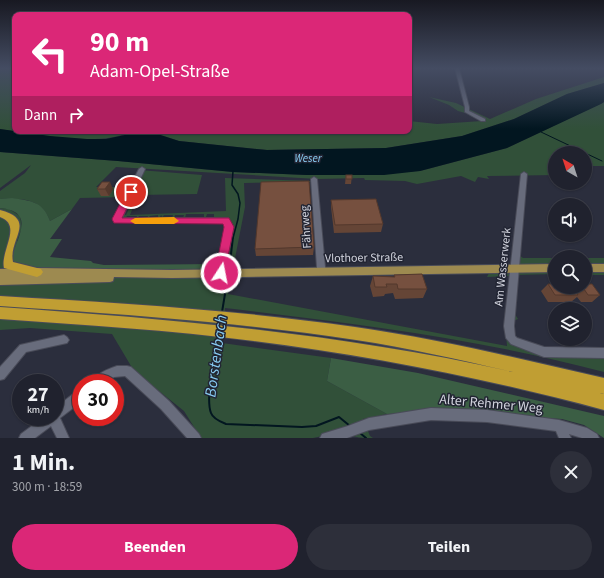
<!DOCTYPE html>
<html lang="de">
<meta charset="utf-8">
<style>
body{margin:0;font-family:"Source Sans 3",sans-serif;background:#2d2f3a;color:#f1f3f6;height:100vh;display:flex;flex-direction:column;font-size:15px;white-space:nowrap}
*{box-sizing:border-box;margin:0}
p{font-size:13px;color:#a2a4aa}
.icon{flex:none;width:22px;height:22px;fill:none;stroke:currentColor;stroke-width:2;stroke-linecap:round;stroke-linejoin:round}
.map{position:relative;height:438px;overflow:hidden}
.side{display:flex;flex-direction:column;background:#20222e;flex:1}
.side>*{flex:none}
.banner{position:absolute;left:12px;top:12px;width:400px;height:122px;border-radius:8px;box-shadow:0 1px 3px #0004,0 0 0 1px #3d3f4a;background:#db2777;color:#fff;overflow:hidden}
.needle{width:26px;rotate:321deg}
.fabs{position:absolute;left:548px;top:146px;display:grid;gap:8px}
.fabs a{display:grid;place-items:center;width:44px;height:44px;border-radius:50%;background:#20222e;box-shadow:0 1px 3px #0004,0 0 0 1px #3d3f4a;font-size:20px}
.speed{position:absolute;left:12px;top:374px;display:flex;gap:8px;font-size:20px;font-weight:700;text-align:center}
.speed>*{display:grid;place-content:center;width:52px;height:52px;border-radius:50%;background:#20222e;box-shadow:0 1px 3px #0004,0 0 0 1px #3d3f4a;line-height:1}
.speed small{font-size:10px;font-weight:400}
.speed .limit{border:6px solid #d22;background:#fff;color:#111}
.pin{position:absolute;display:grid;place-items:center;width:34px;height:34px;color:#fff;margin:-17px;border:2px solid #fff;border-radius:50%;box-shadow:0 1px 4px #0007}
.me{position:absolute;width:44px;margin:-22px;rotate:11deg;stroke-linejoin:round;filter:drop-shadow(0 0 3px #0008)}
.turn{display:flex;align-items:center;gap:14px;height:84px;padding:0 12px;font-size:18px}
.turn .icon{width:52px;height:52px;stroke-width:2.5}
.turn b{display:block;font-size:28px;line-height:34px}
.then{display:flex;align-items:center;height:38px;padding:0 12px;background:#0003;gap:8px;font-size:15px}
.round{display:grid;place-items:center;flex:none;width:42px;height:42px;border-radius:21px;background:#2d2f3a}
.head{display:flex;align-items:center;justify-content:space-between;height:68px;padding:0 12px}
h1{font-size:24px;font-weight:700;line-height:30px}
.action{display:flex;gap:8px;margin-top:auto;padding:8px 12px}
.action a{flex:1;height:46px;border-radius:24px;background:#db2777;color:#fff;font-size:16px;font-weight:700;line-height:46px;text-align:center}
.action a+a{background:#2d2f3a;color:#f1f3f6}
.map>svg:first-child{display:block}
</style>
<div class="map">
<svg width="604" height="438" viewBox="0 0 604 438">
<rect width="100%" height="100%" fill="#2b2e3d"/>
<g fill="#315039">
<path d="M0 68H15V131H131C103 148 32 134 0 129Z"/>
<path d="M604 77V83L567 94 514 119 462 136 386 148 267 150 179 141 148 131H409V121L437 124 482 121 479 119 470 116 469 114 458 111 449 105 429 97 456 103 490 119 536 99Z"/>
<path d="M604 102V166H585V153H555V175L487 176 489 179 478 177 475 182 461 176 417 184 405 181 365 180 364 178 317 179 116 167 96 187H129L139 170 202 175 197 194 138 195 130 215 226 211 225 178 311 181V182L244 183 245 207 228 294 507 346 505 322 510 276 487 277 489 273 517 274 519 255 523 258H555V274L517 275 513 311 518 319 511 322C512 326 512 331 514 334 530 355 580 350 604 351V372C480 339 353 323 225 308L222 343 331 358 327 381 387 414 363 419 370 436 373 438C357 438 352 438 342 427L327 435 313 438H201L184 411 134 371 112 334 30 328 0 330V208L9 209 20 216 22 228 17 241 51 271 219 264 229 221 223 218H214V214H207L206 217H204V214H186L185 218H183L184 215H175L174 218H172L173 215H164L161 219 162 216 161 215 159 219H158V215L150 216 147 219 148 216H139L137 219H136L137 216H127L125 220 123 221 121 215H126L136 194H131L129 197 80 198 72 209 50 221C42 198 21 198 0 199V191L25 173 31 165 0 188V152L118 161 233 172 307 175 420 171 507 148Z"/>
<rect x="585" y="258" width="19" height="17"/>
</g>
<g fill="#3b5e44">
<path d="M12 198C31 201 43 201 50 221L72 209 50 239H62L50 257 91 261 93 263 104 265 219 264 215 268 210 270 51 271 16 265 11 262C14 240 39 212 0 208V199Z"/>
<path d="M331 358 418 373 604 416V438L584 425 562 419 431 412 387 414 327 381Z"/>
</g>
<path fill="#021620" d="M604 83V102L601 104 507 148 420 171 384 175H307L233 172 118 161 0 152V129L50 136 87 139H106L125 135 131 131H148L179 141 267 150 386 148 462 136 514 119 567 94Z"/>
<g fill="none" stroke-linecap="round" stroke-linejoin="round">
<path stroke="#021620" stroke-width="1" d="M541 132 602 161"/>
<path stroke="#021620" stroke-width="1.5" d="M233 171 232 185 238 194 240 203 238 219 233 238"/>
<g stroke="#021620" stroke-width="2">
<path d="M229 271 233 237"/>
<path d="M222 312 228 276"/>
<path d="M218 336C215 353 205 398 211 413 213 419 221 422 226 424L302 427 316 426 339 417 350 426"/>
<path d="M360 433 366 438"/>
</g>
<g stroke="#494b58" stroke-width="2">
<g id="minor">
<path d="M455 68H459L469 107V111L485 119V121H481L465 112V107Z"/>
<path d="M142 167 145 169 122 218H228L233 227 224 275 221 276 218 275 217 273 225 227 224 222H115L113 220 139 169Z"/>
<path d="M524 172 527 174 514 326 515 336 517 338 544 347 604 348V358L544 357 511 344 506 338 504 326 521 174Z"/>
<path d="M314 177 317 179 325 267 328 272 327 274C321 276 319 273 317 268L311 179Z"/>
<path d="M64 335 67 337 69 340 67 343 26 352 4 379 0 380V367L20 345Z"/>
<path d="M117 366H127L131 367 169 401 199 434 201 438H187L161 409 125 376 114 377 106 383H92C95 374 108 369 117 366Z"/>
<path d="M81 390V402L60 418 69 438H57L51 426 35 438H19L21 434 44 417H55V408L77 391Z"/>
<path d="M431 408 487 410 559 420 587 428 597 434 599 438H582L569 434 571 438H559L556 431 487 422 431 420 369 430 347 438H320L322 434 348 426 369 418Z"/>
</g>
</g>
<g stroke="#494b58" stroke-width="2">
<g id="major">
<path d="M555 264V272L172 278 114 277 113 281 110 282 0 285V277L44 276 0 277V269L37 268 172 270Z"/>
<rect x="585" y="264" width="19" height="8"/>
</g>
</g>
<g stroke="#494b58" stroke-width="2">
<g id="highway">
<path d="M0 210C38 220 8 239 13 262L41 269 43 272 41 275 37 277 4 268C0 251 23 225 0 217Z"/>
<path d="M0 296C119 303 237 310 355 327 439 339 521 359 604 378V394L567 385 604 394V410C489 379 372 356 254 341 170 330 85 325 0 319V307C172 319 344 334 513 372 461 360 408 348 356 340 238 322 119 314 0 306Z"/>
</g>
</g>
<use href="#minor" fill="#686c7c" fill-rule="evenodd"/>
<use href="#major" fill="#9d8a50" fill-rule="evenodd"/>
<use href="#highway" fill="#c09e33" fill-rule="evenodd"/>
</g>
<g fill="#654536">
<path d="M346 175H352L351 184H345Z"/>
<path d="M97 189H113L109 196H101Z"/>
<path d="M331 200 383 224 381 232 334 233 331 207Z"/>
<path d="M314 247 313 255 256 256 255 249Z"/>
<path d="M394 275 427 289 423 298 395 299 393 293 385 294 384 296 373 297 370 286 373 276 394 277Z"/>
<path d="M548 284 585 287 600 295 592 302H581L577 297 571 302H548L541 291Z"/>
</g>
<path fill="#53382c" d="M110 182 113 189 109 196 105 189Z"/>
<g fill="#76503f" stroke="#53382c">
<rect x="346" y="175" width="6" height="4"/>
<path d="M309 181 314 247 255 249 261 182Z"/>
<path d="M102 182H110L105 189H97Z"/>
<path d="M376 199 383 224 335 225 331 200Z"/>
<path d="M422 274 427 289H398L397 284H386L387 287H375L373 276 395 277 394 275Z"/>
<path d="M548 284H555V287H585V284H592L600 295H588L584 289H574L578 295H555Z"/>
</g>
<linearGradient id="sky" x2="0" y2="1"><stop stop-color="#181922"/><stop offset="0.53" stop-color="#444c62"/><stop offset="1" stop-color="#444c62" stop-opacity="0"/></linearGradient>
<rect width="604" height="129" fill="url(#sky)"/>
<path fill="#db2777" stroke="#8e194d" d="M131 189 135 192 122 218H229L234 227 224 276 221 278 217 276 215 273 224 227 223 224 114 223 112 219 126 192Z"/>
<path fill="#f59e0b" d="M174 217 179 221 174 224H135L130 221 135 218Z"/>
<g text-anchor="middle" dominant-baseline="central" stroke-width="3" stroke-linejoin="round" paint-order="stroke">
<g font-size="11" font-style="italic" fill="#88cdf3" stroke="#222533">
<text x="308" y="158">Weser</text>
</g>
<g font-size="12" fill="#d1d3dd" stroke="#222533">
<text transform="translate(306 227) rotate(-94)">Fährweg</text>
<text transform="translate(364 258) rotate(-1)">Vlothoer Straße</text>
<text transform="translate(503 267) rotate(-84)">Am Wasserwerk</text>
</g>
<g font-size="14" fill="#d1d3dd" stroke="#222533">
<text transform="translate(491 404) rotate(5)">Alter Rehmer Weg</text>
</g>
<g font-size="16" font-style="italic" fill="#88cdf3" stroke="#222533">
<text transform="translate(216 356) rotate(-82)">Borstenbach</text>
</g>
</g>
</svg>
<div class="fabs">
<a><svg class="needle" viewBox="-14 -14 28 28"><path d="M0-13l5 13h-10z" fill="#e53935"/><path d="M0 13l5-13h-10z" fill="#a2a4aa"/></svg></a>
<a><svg class="icon" aria-label="sound" viewBox="0 0 24 24"><path d="M4 9h4l5-4v14l-5-4H4zM17 9q2 3 0 6"/></svg></a>
<a><svg class="icon" aria-label="search" viewBox="0 0 24 24"><circle cx="10" cy="10" r="6"/><path d="M15 15l6 6"/></svg></a>
<a><svg class="icon" aria-label="layers" viewBox="0 0 24 24"><path d="M12 4l9 5-9 5-9-5zM3 14l9 5 9-5"/></svg></a>
</div>
<div class="speed"><div>27<small>km/h</small></div><div class="limit">30</div></div>
<div class="pin" style="left:131px;top:192px;background:#d93025"><svg class="icon" aria-label="arrive" viewBox="0 0 24 24"><path d="M6 21V4h12l-3 4 3 4H6"/></svg></div>
<svg class="me" style="left:221px;top:273px" viewBox="-20 -20 40 40"><circle r="17" fill="#db2777" stroke="#fff" stroke-width="3"/><path d="M0-11L8 9 0 5-8 9z" fill="#fff"/></svg>
<div class="banner">
<div class="turn"><svg class="icon" aria-label="left" viewBox="0 0 24 24"><path d="M17 20v-9H6M10 6l-5 5 5 5"/></svg><div><b>90 m</b>Adam-Opel-Straße</div></div>
<div class="then">Dann<svg class="icon" aria-label="right" viewBox="0 0 24 24"><path d="M7 20v-9h11M14 6l5 5-5 5"/></svg></div>
</div>
</div>
<section class="side">
<div class="head"><div><h1>1 Min.</h1><p>300 m · 18:59</p></div><a class="round"><svg class="icon" aria-label="close" viewBox="0 0 24 24"><path d="M6 6l12 12M18 6L6 18"/></svg></a></div>
<div class="action"><a>Beenden</a><a>Teilen</a></div>
</section>
